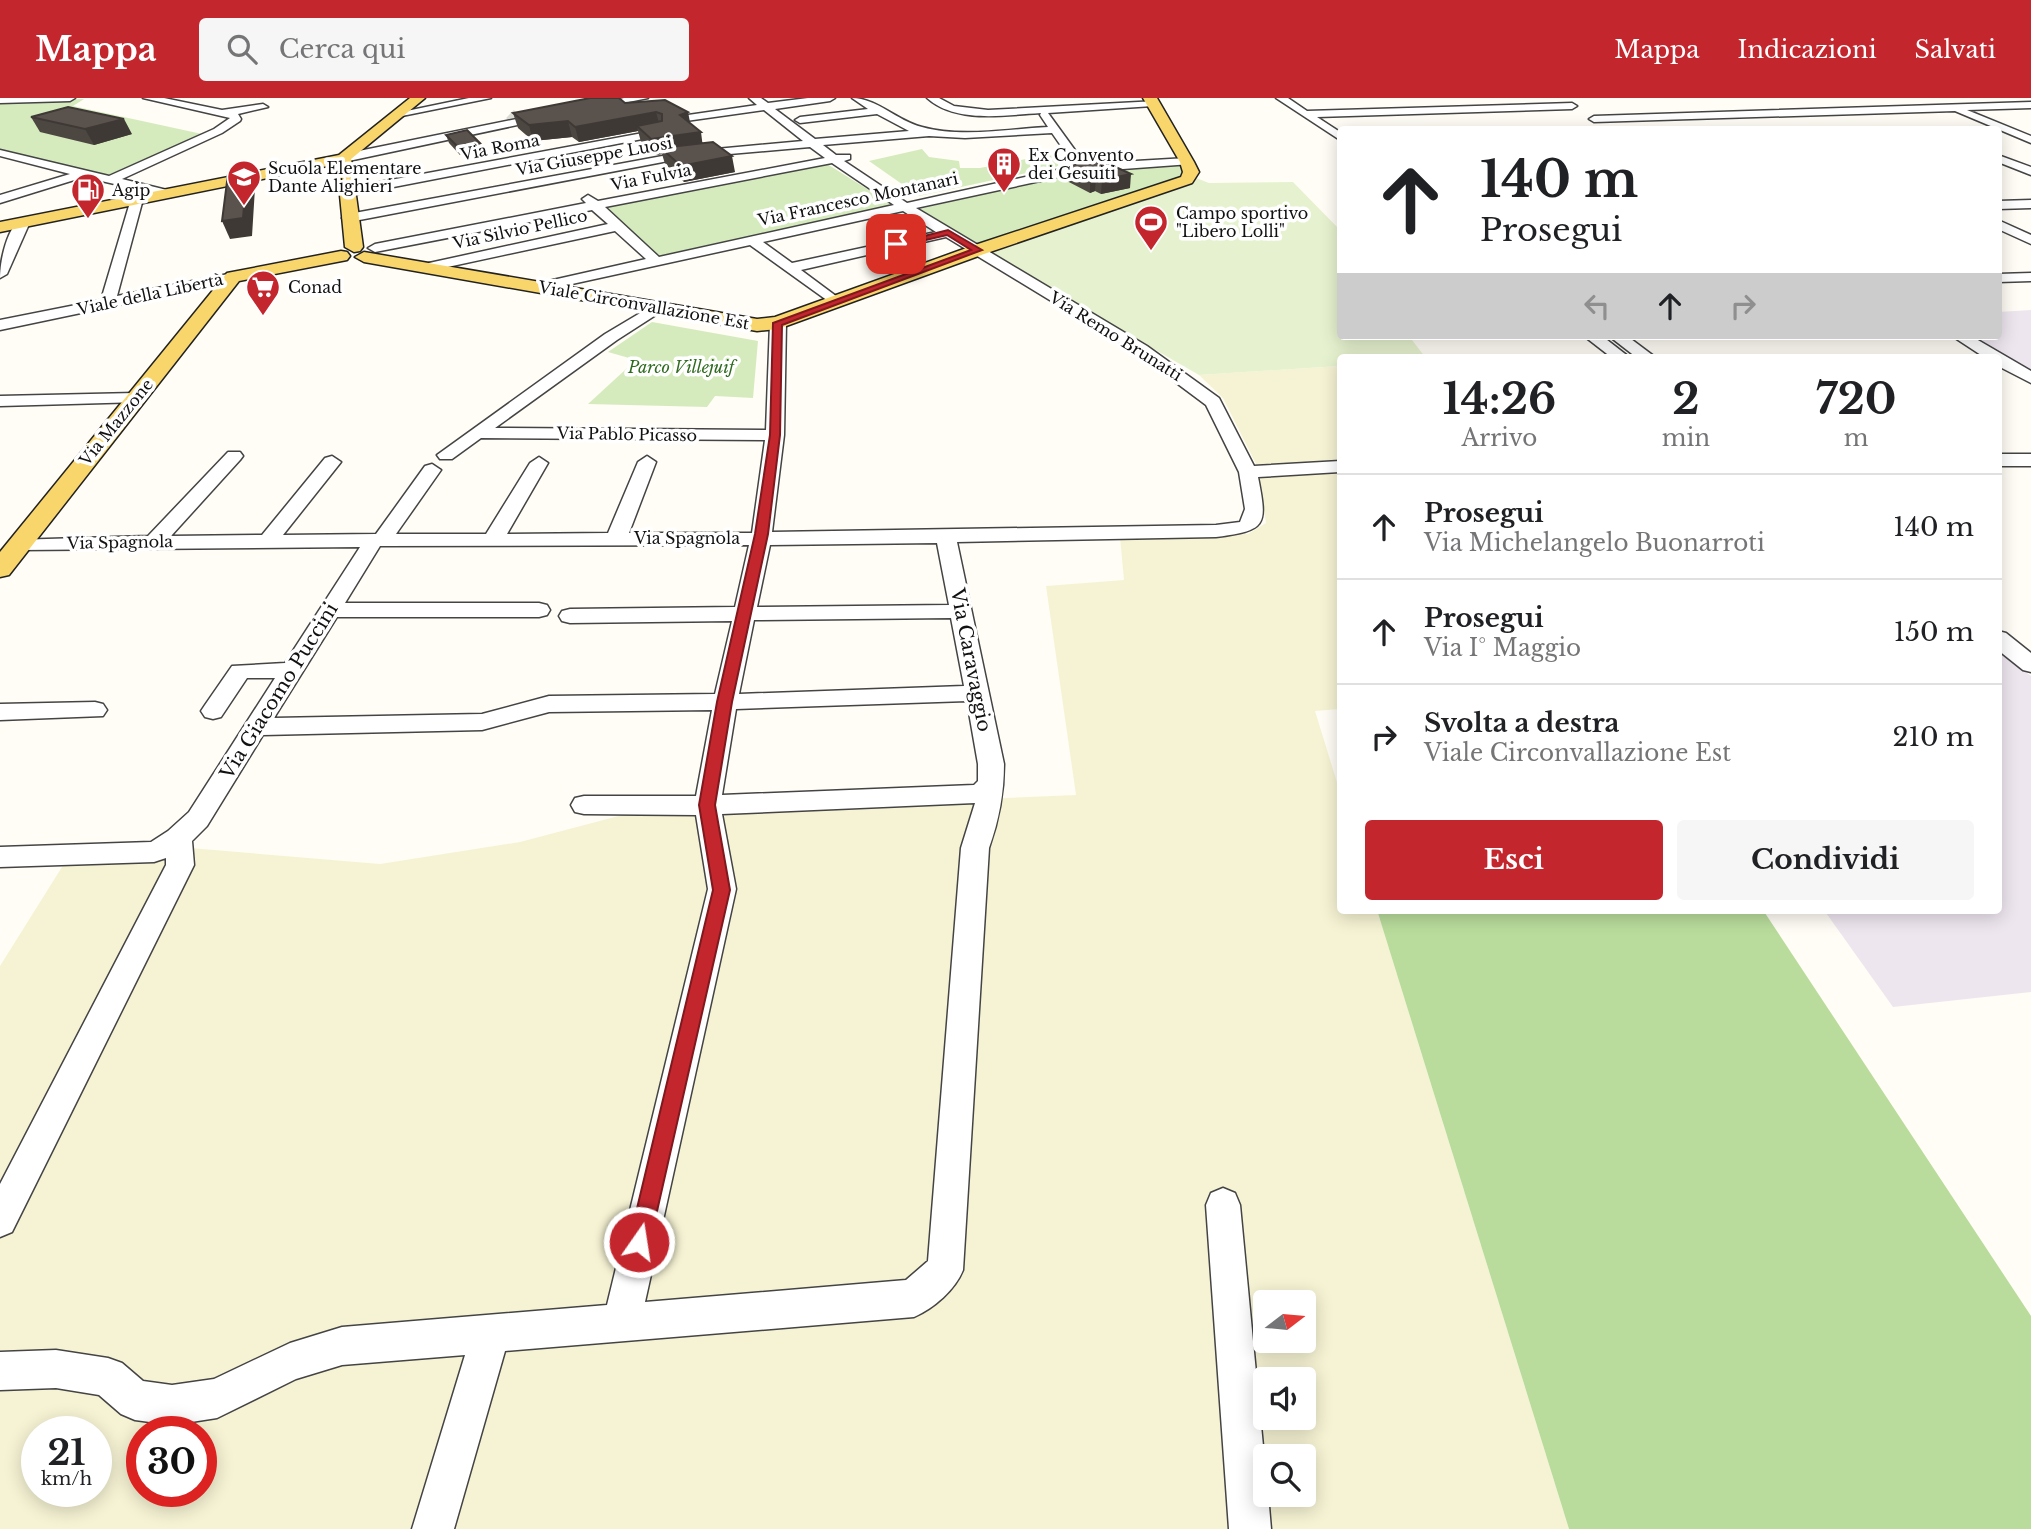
<!DOCTYPE html>
<html lang="it">
<meta charset="utf-8">
<style>
body{margin:0;font-family:"Libre Baskerville",serif;background:#f6f6f6;color:#202124;height:100vh;display:flex;flex-direction:column;font-size:26px;white-space:nowrap}
*{box-sizing:border-box;margin:0}
p{font-size:23px;color:#757577}
.icon{flex:none;width:38px;height:38px;fill:none;stroke:currentColor;stroke-width:2;stroke-linecap:round;stroke-linejoin:round}
.map{position:relative;flex:1;overflow:hidden}
.panel{position:absolute;left:1337px;top:256px;width:665px;height:560px;display:flex;flex-direction:column;background:#fff;border-radius:7px;box-shadow:0 4px 18px #0003}
.panel>*{flex:none}
.top-card{position:absolute;left:1337px;top:28px;width:665px;height:214px;border-radius:7px;box-shadow:0 4px 18px #0003;background:#fff;color:#202124;overflow:hidden}
.needle{width:46px;rotate:74deg}
.tools{position:absolute;left:1253px;top:1192px;display:grid;gap:14px}
.tools a{display:grid;place-items:center;width:63px;height:63px;border-radius:7px;background:#fff;box-shadow:0 4px 18px #0003;font-size:35px}
.speed{position:absolute;left:21px;top:1318px;display:flex;gap:14px;font-size:35px;font-weight:700;text-align:center}
.speed>*{display:grid;place-content:center;width:91px;height:91px;border-radius:50%;background:#fff;box-shadow:0 4px 18px #0003;line-height:1}
.speed small{font-size:18px;font-weight:400}
.speed .limit{border:10px solid #d22;background:#fff;color:#111}
.pin{position:absolute;display:grid;place-items:center;width:60px;height:60px;color:#fff;margin:-30px;border-radius:14px;box-shadow:0 4px 10px #0006}
.me{position:absolute;width:77px;margin:-38px;rotate:13deg;stroke-linejoin:round;filter:drop-shadow(0 0 5px #0008)}
.turn{display:flex;align-items:center;gap:24px;height:147px;padding:0 28px;font-size:32px}
.turn .icon{width:91px;height:91px;stroke-width:2.5}
.turn b{display:block;font-size:49px;line-height:60px}
.lanes{display:flex;align-items:center;height:66px;padding:0 28px;background:#0003;justify-content:center;gap:35px;direction:ltr}
.lanes .off{opacity:.35}
.eta{display:flex;justify-content:space-evenly;align-items:center;height:119px;text-align:center}
.eta b{font-size:42px;font-weight:800;line-height:49px}
.button{display:flex;gap:14px;margin-top:auto;padding:14px 28px}
.button a{flex:1;height:80px;border-radius:7px;background:#c4262e;color:#fff;font-size:28px;font-weight:800;line-height:80px;text-align:center}
.button a+a{background:#f6f6f6;color:#202124}
ul{padding:0;list-style:none}
li{display:flex;align-items:center;gap:21px;height:105px;padding:0 28px;border-top:2px solid #e0e0e0}
li div{flex:1}
li b{display:block;font-size:26px}
li em{font-style:normal}
header{display:flex;align-items:center;gap:42px;box-sizing:border-box;height:98px;padding:0 35px;background:#c4262e;color:#fff}
header strong{font-size:33px}
nav{display:flex;gap:38px;margin-inline-start:auto;font-size:24px}
.search{width:490px;height:63px;background:#f6f6f6;display:flex;align-items:center;gap:18px;box-sizing:border-box;padding:0 24px;border-radius:7px;color:#757577;font-size:26px}
.map>svg:first-child{display:block}
</style>
<header>
<strong>Mappa</strong>
<div class="search"><svg class="icon" aria-label="search" viewBox="0 0 24 24"><circle cx="10" cy="10" r="6"/><path d="M15 15l6 6"/></svg>Cerca qui</div>
<nav><a>Mappa</a><a>Indicazioni</a><a>Salvati</a></nav>
</header>
<div class="map">
<svg width="2031" height="1431" viewBox="0 0 2031 1431">
<rect width="100%" height="100%" fill="#fffdf5"/>
<g fill="#eee6ef">
<path d="M2031 212V274L1965 238H1998L1999 214Z"/>
<path d="M1999 554 2031 578V894L1893 909 1824 812H1998Z"/>
</g>
<path fill="#f6f3d4" fill-rule="evenodd" d="M1340 268V611L1315 613 1340 694V812H1377L1569 1431H0V868L72 753 190 750 380 766 520 744 626 716 1076 697 1046 488 1124 482 1120 439 1248 436 1266 425 1257 368 1223 300 1199 277ZM1265 1204H1304V1242H1265ZM1265 1281H1304V1320H1265ZM37 1334H96V1393H37ZM142 1334H201V1393H142ZM1265 1358H1304V1396H1265Z"/>
<g fill="#d5ebbd">
<path d="M84 1 73 8 202 36 106 78 0 52V3Z"/>
<path d="M922 51 929 59 959 63 960 70H980L1051 56 1059 68 919 98 869 63Z"/>
<path d="M1187 64V82L978 152 915 112 1093 71Z"/>
<path d="M827 66 893 107 658 158 604 110Z"/>
<path d="M652 224 758 243 753 300 715 298 707 309 588 306 636 262 608 254Z"/>
</g>
<path fill="#b9dc9c" d="M1377 812H1763L2031 1218V1431H1569Z"/>
<path fill="#e6f2cf" d="M1196 80 1209 85 1293 84 1340 132V238H1409L1425 259H1340V268L1199 277 982 152Z"/>
<g fill="none" stroke-linecap="round" stroke-linejoin="round">
<path stroke="#dbdad3" stroke-width="11" stroke-dasharray="11 6" stroke-linecap="butt" d="M510 16 515 21"/>
<g stroke="#444" stroke-width="3">
<g id="minor">
<path d="M0 0H75L70 3 0 5Z"/>
<path d="M143 0H164L222 12 263 6 268 9 238 16 241 21 240 23 222 35 122 81 171 93V99L84 79 0 105V97L70 76 0 58V52L109 78 214 31 230 20Z"/>
<path d="M469 0H491L397 19 392 16Z"/>
<path d="M624 0H648L589 12 584 9Z"/>
<path d="M749 0H761L768 5 808 0H835L830 3 775 11 815 41 909 33 877 16 800 25 795 22 800 19 868 11 852 0C877 0 897 23 922 29 962 40 1007 31 1048 29L1040 17 1041 15C1005 17 956 26 927 0H939L954 8 988 12 1157 3V7L1153 8 1048 15 1085 66 1187 60 1191 62V66L1082 74 916 110 1147 248 1219 300 1254 368 1340 363V374L1258 379C1268 429 1266 432 1216 439L957 444 1004 666C1004 695 999 722 989 750L963 1172C955 1192 934 1210 914 1219L505 1253 454 1431H412L465 1257 342 1267 296 1281 217 1320 172 1327 135 1322 121 1316 99 1297 56 1290 0 1292V1254L56 1252 108 1260 122 1265 143 1283 172 1287 214 1281 290 1245 342 1229 607 1207 708 791 696 717 584 716 575 714 571 707 575 700 584 698H696L712 612 549 614 482 632 263 637 207 728 192 743 194 767 12 1134 0 1139V1086L166 767V760L154 764 0 769V749L151 744 168 733 189 714 275 580H247L221 619 213 621 205 619 201 613 205 607 232 568 285 565 360 449 20 452 13 450 10 446 13 442 148 438 228 354H240L243 358 240 362 171 438 262 437 325 360 332 358 341 364 283 437 376 436 425 368 432 366 441 372 396 436H486L530 365 539 359 548 365 507 436 608 435 638 364 647 358 656 364 629 435H752L765 342 481 340 452 361H440L437 357 605 236 657 205 662 207 665 210 662 213 617 242 495 330 766 332 770 225 778 220 786 225 784 337 772 434 1216 427 1240 424 1245 411 1239 374 1206 307 1135 254 946 139 801 172 840 201 842 204 835 208 750 147 540 193 535 192 533 189 535 186 646 161 615 133 429 173 422 169 429 165 608 126 592 112 375 154 368 150 375 146 586 105 582 101 588 97 598 103 825 60 810 49 684 60 349 124 342 120 349 116 684 54 803 43 764 12 686 23 669 14 658 15 653 12 671 8 688 17 757 7ZM1052 35 1075 68 907 105 844 63 850 61V57H836L823 47 929 38 965 40ZM832 65 894 107 659 159 605 109ZM903 113 936 134 792 165 763 144ZM937 445 949 507 757 509 770 447ZM749 447 735 509 570 511 562 513 559 518 562 523 570 525 732 523 715 596 549 598 482 616 274 620 337 519H539L547 517 550 512 547 507 539 505H345L380 448ZM951 520 964 588 739 596 754 522ZM967 603 978 666V683L974 687 722 697 736 611ZM975 705 961 750 928 1163 906 1182 645 1204 736 791 722 716Z"/>
<path d="M1276 0H1288L1307 13 1572 5 1577 8 1572 11 1317 19 1340 34V42Z"/>
<path d="M2031 4V10L1967 12 2031 38V45L1955 13 1594 24 1589 21 1594 18Z"/>
<path d="M551 14 556 17 555 19 344 64 338 60 344 56Z"/>
<path d="M659 32 663 33V37L347 98 341 94 347 90Z"/>
<path d="M1998 57 2031 69V77L1998 64Z"/>
<path d="M137 97 143 101 117 198 233 175 238 176V182L0 232V222L101 202 131 101Z"/>
<path d="M2031 102V110L1998 111V103Z"/>
<path d="M23 120 30 124 7 176 0 180C0 164 7 127 23 120Z"/>
<path d="M1998 122 2031 137V146L1998 131Z"/>
<path d="M2031 175V183L1998 184V176Z"/>
<path d="M1584 238H1602L1629 259H1611Z"/>
<path d="M1609 238H1627L1655 259H1636Z"/>
<path d="M1952 238H1971L2031 273V285L1998 268V259H1984Z"/>
<path d="M135 295 144 300 141 304 0 308V298Z"/>
<rect x="1998" y="356" width="33" height="12"/>
<path d="M1998 533 2006 535 2031 555V574L2023 572 1998 552Z"/>
<path d="M95 604 103 606 107 612 103 618 0 622V606Z"/>
<path d="M1223 1090 1235 1095 1240 1107 1265 1369V1396H1268L1271 1431H1229L1206 1107 1211 1095Z"/>
</g>
</g>
<g stroke="#222" stroke-width="3">
<g id="major">
<path d="M410 0H425L351 61 363 149 360 153 354 154 345 149 337 66 0 134V124L339 57Z"/>
<path d="M1143 0H1157L1194 64 1199 74 1192 85 984 156 778 231 757 233 364 164 355 159 364 154 757 221 775 219 972 148 1181 79 1183 74 1180 64Z"/>
<path d="M341 153 347 154 350 158 347 162 239 183 9 477 0 479V454L227 175Z"/>
</g>
</g>
<use href="#minor" fill="#fff" fill-rule="evenodd"/>
<use href="#major" fill="#f9d66b" fill-rule="evenodd"/>
</g>
<g fill="#4d4742">
<path d="M665 2 703 45 735 74 684 84 665 66 662 56 655 57 641 44 638 33 579 44 572 39 533 43 518 30 513 15Z"/>
<path d="M31 19 132 36 94 47 40 34Z"/>
<path d="M446 37 480 45 482 53 460 57 449 45Z"/>
<path d="M1065 68 1130 90 1101 96 1095 93 1090 95 1065 82Z"/>
</g>
<g fill="#3f3936">
<path d="M656 14 660 29 637 28 638 33 579 44 575 29Z"/>
<path d="M688 14 691 29 680 17Z"/>
<path d="M124 21 132 36 94 47 85 31Z"/>
<path d="M568 23 572 39 533 43 529 27Z"/>
<path d="M701 34 703 50H661L662 56 655 57 651 41Z"/>
<path d="M480 45 482 53 460 57 458 49Z"/>
<path d="M732 58 735 74 684 84 681 68Z"/>
<path d="M247 74 255 90 252 138 230 141 222 123Z"/>
<path d="M1131 76 1130 90 1101 96 1102 82Z"/>
<path d="M1096 79 1095 93 1090 95V81Z"/>
</g>
<g fill="#5a524d" stroke="#3f3936" stroke-width="2">
<path d="M590 0H619L625 5 665 2 688 14 680 17 701 34 651 41 637 28 662 23V16L656 14 575 29 568 23 529 27 513 15Z"/>
<path d="M68 9 124 21 85 31 31 19Z"/>
<path d="M467 32 480 45 458 49 446 37Z"/>
<path d="M713 44 732 58 681 68 661 50Z"/>
<path d="M1100 62 1131 76 1102 82 1096 79 1090 81 1065 68Z"/>
<path d="M247 74 243 120 222 123 228 76Z"/>
</g>
<path fill="#c4262e" stroke="#7f191e" stroke-width="2" d="M948 132 982 152 782 227 780 337 768 436 732 604 715 707 730 792 650 1144 647 1152 639 1155 632 1152 629 1144 713 792 699 707 717 604 755 436 770 337 773 225 971 152 947 137 896 149 892 146Z"/>
<defs>
<g id="building-pin" transform="scale(1.75)"><path d="M0 17L-7.5 6A9.5 9.5 0 1 1 7.5 6Z" fill="#c4262e" stroke="#fff"/><path d="M-4-6H4V6H1V3H-1V6H-4ZM-2.5-4.3h1.7v1.8h-1.7ZM.8-4.3h1.7v1.8H.8ZM-2.5-1h1.7V.8h-1.7ZM.8-1h1.7V.8H.8Z" fill="#fff"/></g>
<g id="school-pin" transform="scale(1.75)"><path d="M0 17L-7.5 6A9.5 9.5 0 1 1 7.5 6Z" fill="#c4262e" stroke="#fff"/><path d="M0-5L7-2L0 1L-7-2ZM-4 1L0 2.5L4 1V4Q0 6-4 4Z" fill="#fff"/></g>
<g id="fuel-pin" transform="scale(1.75)"><path d="M0 17L-7.5 6A9.5 9.5 0 1 1 7.5 6Z" fill="#c4262e" stroke="#fff"/><path d="M-5.5-6h7V0h2V4h1.3V-2.5L3-4.5l.8-.8L6-3V5H2.5V1h-1V6h-7ZM-4.2-4.7v3.2H.2V-4.7Z" fill="#fff"/></g>
<g id="stadium-pin" transform="scale(1.75)"><path d="M0 17L-7.5 6A9.5 9.5 0 1 1 7.5 6Z" fill="#c4262e" stroke="#fff"/><path d="M0-5a6.5 5 0 1 0 0 10a6.5 5 0 1 0 0-10ZM-3.5-1.8h7v3.6h-7Z" fill="#fff"/></g>
<g id="supermarket-pin" transform="scale(1.75)"><path d="M0 17L-7.5 6A9.5 9.5 0 1 1 7.5 6Z" fill="#c4262e" stroke="#fff"/><path d="M-6-5.5h2.5l.6 2H6L4.5 2H-2.5L-4.4-4H-6ZM-1.5 3.2a1.3 1.3 0 1 0 .1 0ZM3 3.2a1.3 1.3 0 1 0 .1 0Z" fill="#fff"/></g>
</defs>
<g fill-rule="evenodd">
<use href="#building-pin" x="1004" y="66"/>
<use href="#school-pin" x="244" y="79"/>
<use href="#fuel-pin" x="88" y="92"/>
<use href="#stadium-pin" x="1151" y="124"/>
<use href="#supermarket-pin" x="263" y="189"/>
</g>
<g text-anchor="middle" dominant-baseline="central" stroke-width="7" stroke-linejoin="round" paint-order="stroke">
<g font-size="16" fill="#111" stroke="#fff">
<text transform="translate(500 49) rotate(-11)">Via Roma</text>
<text transform="translate(594 58) rotate(-10)">Via Giuseppe Luosi</text>
<text transform="translate(651 79) rotate(-11)">Via Fulvia</text>
<text transform="translate(858 101) rotate(-12)">Via Francesco Montanari</text>
<text transform="translate(520 131) rotate(-12)">Via Silvio Pellico</text>
<text transform="translate(150 196) rotate(-12)">Viale della Libertà</text>
<text transform="translate(644 207) rotate(10)">Viale Circonvallazione Est</text>
<text transform="translate(1116 238) rotate(32)">Via Remo Brunatti</text>
<text transform="translate(116 324) rotate(-51)">Via Mazzone</text>
<text transform="translate(627 336) rotate(1)">Via Pablo Picasso</text>
<text x="687" y="440">Via Spagnola</text>
<text transform="translate(120 444) rotate(-1)">Via Spagnola</text>
</g>
<g font-size="16" fill="#111" stroke="#fff" text-anchor="start">
<text x="1028" y="57">Ex Convento<tspan x="1028" dy="18">dei Gesuiti</tspan></text>
<text x="268" y="70">Scuola Elementare<tspan x="268" dy="18">Dante Alighieri</tspan></text>
<text x="112" y="92">Agip</text>
<text x="1176" y="115">Campo sportivo<tspan x="1176" dy="18">"Libero Lolli"</tspan></text>
<text x="288" y="189">Conad</text>
</g>
<g font-size="16" font-style="italic" fill="#2f6b1f" stroke="#fff">
<text x="681" y="269">Parco Villejuif</text>
</g>
<g font-size="19" fill="#111" stroke="#fff">
<text transform="translate(971 562) rotate(79)">Via Caravaggio</text>
<text transform="translate(279 593) rotate(-58)">Via Giacomo Puccini</text>
</g>
</g>
</svg>
<div class="tools">
<a><svg class="needle" viewBox="-14 -14 28 28"><path d="M0-13l5 13h-10z" fill="#e53935"/><path d="M0 13l5-13h-10z" fill="#757577"/></svg></a>
<a><svg class="icon" aria-label="sound" viewBox="0 0 24 24"><path d="M4 9h4l5-4v14l-5-4H4zM17 9q2 3 0 6"/></svg></a>
<a><svg class="icon" aria-label="search" viewBox="0 0 24 24"><circle cx="10" cy="10" r="6"/><path d="M15 15l6 6"/></svg></a>
</div>
<div class="speed"><div>21<small>km/h</small></div><div class="limit">30</div></div>
<div class="pin" style="left:896px;top:146px;background:#d93025"><svg class="icon" aria-label="arrive" viewBox="0 0 24 24"><path d="M6 21V4h12l-3 4 3 4H6"/></svg></div>
<svg class="me" style="left:639px;top:1144px" viewBox="-20 -20 40 40"><circle r="17" fill="#c4262e" stroke="#fff" stroke-width="3"/><path d="M0-11L8 9 0 5-8 9z" fill="#fff"/></svg>
<div class="top-card">
<div class="turn"><svg class="icon" aria-label="ahead" viewBox="0 0 24 24"><path d="M12 20V5M6 11l6-6 6 6"/></svg><div><b>140 m</b>Prosegui</div></div>
<div class="lanes"><svg class="icon off" aria-label="left" viewBox="0 0 24 24"><path d="M17 20v-9H6M10 6l-5 5 5 5"/></svg><svg class="icon" aria-label="ahead" viewBox="0 0 24 24"><path d="M12 20V5M6 11l6-6 6 6"/></svg><svg class="icon off" aria-label="right" viewBox="0 0 24 24"><path d="M7 20v-9h11M14 6l5 5-5 5"/></svg></div>
</div>
<section class="panel">
<div class="eta">
<div><b>14:26</b><p>Arrivo</p></div>
<div><b>2</b><p>min</p></div>
<div><b>720</b><p>m</p></div>
</div>
<ul>
<li><svg class="icon" aria-label="ahead" viewBox="0 0 24 24"><path d="M12 20V5M6 11l6-6 6 6"/></svg><div><b>Prosegui</b><p>Via Michelangelo Buonarroti</p></div><em>140 m</em></li>
<li><svg class="icon" aria-label="ahead" viewBox="0 0 24 24"><path d="M12 20V5M6 11l6-6 6 6"/></svg><div><b>Prosegui</b><p>Via I° Maggio</p></div><em>150 m</em></li>
<li><svg class="icon" aria-label="right" viewBox="0 0 24 24"><path d="M7 20v-9h11M14 6l5 5-5 5"/></svg><div><b>Svolta a destra</b><p>Viale Circonvallazione Est</p></div><em>210 m</em></li>
</ul>
<div class="button"><a>Esci</a><a>Condividi</a></div>
</section>
</div>
